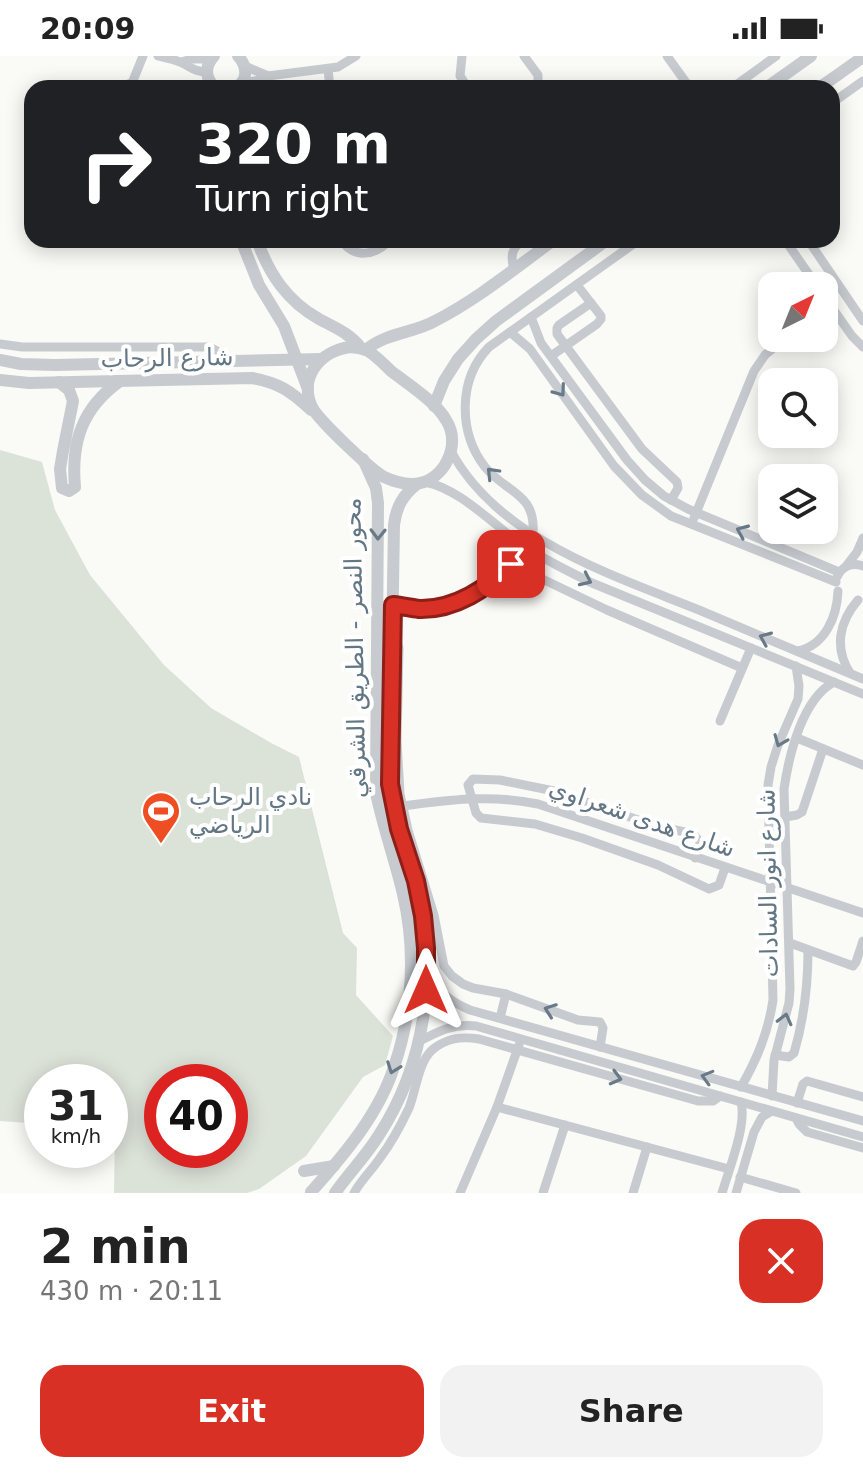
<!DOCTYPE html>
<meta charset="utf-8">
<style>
body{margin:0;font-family:"DejaVu Sans",Vazirmatn,sans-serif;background:#f2f2f2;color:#222;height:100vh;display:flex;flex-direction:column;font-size:30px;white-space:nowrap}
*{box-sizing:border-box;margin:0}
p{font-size:26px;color:#767676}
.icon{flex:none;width:44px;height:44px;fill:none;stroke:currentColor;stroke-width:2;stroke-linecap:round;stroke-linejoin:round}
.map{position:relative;height:1137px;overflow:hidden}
.side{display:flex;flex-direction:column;background:#fff;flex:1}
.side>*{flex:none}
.guide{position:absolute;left:24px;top:24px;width:816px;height:168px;border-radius:24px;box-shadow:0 4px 20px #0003;background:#202124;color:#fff;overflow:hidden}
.needle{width:52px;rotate:43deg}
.buttons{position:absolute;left:758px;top:216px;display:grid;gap:16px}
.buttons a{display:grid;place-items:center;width:80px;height:80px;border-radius:16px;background:#fff;box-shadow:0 4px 20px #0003;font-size:40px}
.speed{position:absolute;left:24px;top:1008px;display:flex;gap:16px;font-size:40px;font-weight:700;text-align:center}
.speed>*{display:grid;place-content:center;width:104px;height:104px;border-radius:50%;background:#fff;box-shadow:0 4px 20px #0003;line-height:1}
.speed small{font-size:20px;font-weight:400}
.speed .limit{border:12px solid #d22;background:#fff;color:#111}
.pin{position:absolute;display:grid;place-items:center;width:68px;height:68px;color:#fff;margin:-34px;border-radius:16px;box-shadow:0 4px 12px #0006}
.me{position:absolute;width:88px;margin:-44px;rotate:0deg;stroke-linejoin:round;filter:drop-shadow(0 0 6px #0008)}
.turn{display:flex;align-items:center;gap:28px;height:168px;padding:0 40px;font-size:36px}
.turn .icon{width:104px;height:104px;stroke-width:2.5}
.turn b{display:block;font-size:56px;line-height:68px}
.round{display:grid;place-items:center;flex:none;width:84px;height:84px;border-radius:24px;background:#f2f2f2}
.summary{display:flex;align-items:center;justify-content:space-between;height:136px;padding:0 40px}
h1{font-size:48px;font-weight:600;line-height:60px}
.cta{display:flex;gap:16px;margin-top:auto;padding:16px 40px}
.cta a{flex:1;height:92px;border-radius:24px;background:#d93025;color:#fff;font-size:32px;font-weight:600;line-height:92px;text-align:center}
.cta a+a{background:#f2f2f2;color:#222}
.status{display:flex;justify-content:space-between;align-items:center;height:56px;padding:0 40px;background:#fff;direction:ltr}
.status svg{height:22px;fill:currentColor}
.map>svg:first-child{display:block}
</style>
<div class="status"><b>20:09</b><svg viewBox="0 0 49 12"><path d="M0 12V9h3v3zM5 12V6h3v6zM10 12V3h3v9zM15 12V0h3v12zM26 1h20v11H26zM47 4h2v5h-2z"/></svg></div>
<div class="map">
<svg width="863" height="1137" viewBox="0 0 863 1137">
<rect width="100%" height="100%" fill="#fafaf7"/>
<path fill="#dbe2d8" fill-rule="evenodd" d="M0 394 42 406 55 454 90 519 164 609 211 652 273 688 299 701 343 877 357 892 356 939 393 980 385 1009 363 1021 306 1100 259 1133 247 1137H114L115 1076 110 1075V1026H42V1068L0 1065ZM162 1026H230V1094H162Z"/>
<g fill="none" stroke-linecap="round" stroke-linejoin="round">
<g stroke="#c7cbcf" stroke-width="9">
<path d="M158 0C165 2 173 3 180 6 190 10 194 16 207 16"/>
<path d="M462 0 460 20 468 32"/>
<path d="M524 0 538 19V25L533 32"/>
<path d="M667 0 690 32"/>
<path d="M182 6 191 3H211"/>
<path d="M245 10 268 20"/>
<path d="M328 13 330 32"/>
<path d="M241 28 259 24 268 20 338 11 356 0"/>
<path d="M119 32 131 27"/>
<path d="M130 32 143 0"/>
<path d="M732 32 776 0"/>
<path d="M832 47 863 25"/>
<path d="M341 184C354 203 375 200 390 184"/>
<path d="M785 184 817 230"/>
<path d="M808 184 863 265"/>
<path d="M514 213C510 200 512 193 522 184"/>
<path d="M824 240 852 280 863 291"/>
<path d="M591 247 559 269 557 272V278L642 393 677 426 678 432 671 444"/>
<path d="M531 261 541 287 627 404 645 424 664 440 688 453 839 516"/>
<path d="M510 276 530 293 614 410 642 439 671 460 836 526"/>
<path d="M0 288 22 291H206C216 293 222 297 229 305"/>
<path d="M551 300 597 268 601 263V260L577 229"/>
<path d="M451 395C498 483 612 519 699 554 753 577 808 600 863 623"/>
<path d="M425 426C460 433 491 467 520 487 542 503 568 515 592 527L863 638"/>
<path d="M694 462 754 315 765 299 785 282"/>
<path d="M533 477C536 437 506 437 485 411 458 376 458 323 489 291L639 184"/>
<path d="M511 508 607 554 742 612"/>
<path d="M847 509 857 496 863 482"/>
<path d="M837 521C842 510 852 506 863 510"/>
<path d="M393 549C401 550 410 552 418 553 462 555 500 523 524 490"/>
<path d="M394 575 399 592 397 685 400 738 408 774 434 859 444 910 452 920 463 928 473 932 506 938 578 964 600 966 603 972 600 991"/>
<path d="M798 595C825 589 837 561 838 535"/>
<path d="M850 617C834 592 839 566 858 544"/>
<path d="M720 665 751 592"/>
<path d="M797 682 863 709"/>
<path d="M402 750C451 744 489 738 538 748L863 857"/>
<path d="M785 761 797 759 802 756 823 693"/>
<path d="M695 802 700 786 693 778 650 768 554 735 500 724 473 723 468 729 476 757 481 762 535 768 582 782 658 809 709 833 719 829 725 812"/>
<path d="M790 887 853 910 856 906 863 885"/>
<path d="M427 920C439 936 451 946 470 954L863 1065"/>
<path d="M500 962 506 938"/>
<path d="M418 986C437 976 454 967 476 970L863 1081"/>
<path d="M775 999 789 1001 794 997C804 963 808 930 808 894"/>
<path d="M741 1031C757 1003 768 977 773 944L768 729 771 711 778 689 798 643 799 630 796 610"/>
<path d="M772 1040 774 1004 789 947 790 933 784 733C789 699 802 643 834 626"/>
<path d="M797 1047 803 1028 807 1025 863 1041"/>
<path d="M497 1051 729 1113"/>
<path d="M796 1062 799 1068 807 1076 863 1092"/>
<path d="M740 1121 796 1137"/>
<path d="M354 1137C361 1124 372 1114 380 1102 392 1086 401 1069 409 1052 416 1035 418 1007 432 994 446 982 461 980 479 983L698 1045H713L720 1040"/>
<path d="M460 1137 497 1051 519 989"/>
<path d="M543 1137 565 1069"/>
<path d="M633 1137 647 1091"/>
<path d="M722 1137C729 1113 747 1069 741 1046"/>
<path d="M736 1137 754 1076 762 1061 772 1055"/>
</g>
<g stroke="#c7cbcf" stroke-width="12">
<path d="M214 0C204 11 205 23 216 32"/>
<path d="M236 32C248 24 248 11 238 0"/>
<path d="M766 32 811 0"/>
<path d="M819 32 863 1"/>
<path d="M241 184 259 229 284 270 308 333"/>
<path d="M257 184C269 218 287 245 319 263 336 272 349 277 361 292"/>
<path d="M350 291C356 292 362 292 368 295 376 300 384 308 391 315 408 328 436 346 446 364 454 376 454 392 447 405 442 416 431 425 420 427 407 430 395 426 384 421 370 413 321 366 313 353 297 322 320 295 350 291Z"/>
<path d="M366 294C385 277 414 277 435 265 478 243 515 212 554 184"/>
<path d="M0 304 21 308 55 309 321 303"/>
<path d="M0 324 29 327 252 322C279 327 291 335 311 354"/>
<path d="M59 326 69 334 73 345 63 395 60 413 62 432 69 435 75 431C71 386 82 352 120 325"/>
<path d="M434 350 444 325 458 303 476 283 496 265 607 184"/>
<path d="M304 1115 334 1110"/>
<path d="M311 1136C344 1099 380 1057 395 1008 413 954 416 893 403 838 395 804 383 771 376 737L378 447 376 432 363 403"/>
<path d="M335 1137C349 1117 366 1100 379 1079 425 1008 437 920 419 839 414 817 405 796 399 775 393 753 390 731 390 708L394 469C396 451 403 439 417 428"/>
</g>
</g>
<defs><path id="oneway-chevron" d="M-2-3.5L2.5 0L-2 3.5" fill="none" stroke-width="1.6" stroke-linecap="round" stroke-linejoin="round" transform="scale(2)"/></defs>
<g stroke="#687a88">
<use href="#oneway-chevron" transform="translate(560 335) rotate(54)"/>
<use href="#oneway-chevron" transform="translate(492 417) rotate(-134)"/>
<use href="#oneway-chevron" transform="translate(742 475) rotate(-157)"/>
<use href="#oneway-chevron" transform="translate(378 478) rotate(91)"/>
<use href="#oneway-chevron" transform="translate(586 524) rotate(25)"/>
<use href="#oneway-chevron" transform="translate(765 582) rotate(-157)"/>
<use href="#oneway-chevron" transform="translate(780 685) rotate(112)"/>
<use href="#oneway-chevron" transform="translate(550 954) rotate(-160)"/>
<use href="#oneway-chevron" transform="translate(785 963) rotate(-76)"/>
<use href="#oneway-chevron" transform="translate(393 1012) rotate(110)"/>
<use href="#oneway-chevron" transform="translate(707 1021) rotate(-164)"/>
<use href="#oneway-chevron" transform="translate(616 1022) rotate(15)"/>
</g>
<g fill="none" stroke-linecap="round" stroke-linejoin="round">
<g stroke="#8d1f18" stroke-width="20">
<path id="route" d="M426 934V892L423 860 416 825 399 773 390 728 393 549C402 550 411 552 419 553 455 554 488 532 511 508"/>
</g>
<use href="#route" stroke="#d93025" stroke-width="14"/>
</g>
<defs>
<g id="stadium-pin" transform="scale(2)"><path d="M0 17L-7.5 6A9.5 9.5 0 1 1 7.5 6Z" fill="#ef4d22" stroke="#fff"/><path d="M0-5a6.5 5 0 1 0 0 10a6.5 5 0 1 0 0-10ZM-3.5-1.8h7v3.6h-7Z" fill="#fff"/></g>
</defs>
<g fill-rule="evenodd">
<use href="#stadium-pin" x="161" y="755"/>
</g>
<g text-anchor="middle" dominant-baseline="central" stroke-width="8" stroke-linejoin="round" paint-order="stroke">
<g font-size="24" fill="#637684" stroke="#fff">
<text transform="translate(167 302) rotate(-1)">شارع الرحاب</text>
<text transform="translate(355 592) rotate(-91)">محور النصر - الطريق الشرقي</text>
<text transform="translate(642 762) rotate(19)">شارع هدى شعراوي</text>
<text transform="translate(768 827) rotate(-91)">شارع انور السادات</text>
</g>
<g font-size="24" fill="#637684" stroke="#fff" text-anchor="start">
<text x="189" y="741">نادي الرحاب<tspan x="189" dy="28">الرياضي</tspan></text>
</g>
</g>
</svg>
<div class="buttons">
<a><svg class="needle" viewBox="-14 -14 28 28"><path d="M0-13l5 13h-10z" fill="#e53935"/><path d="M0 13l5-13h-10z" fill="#767676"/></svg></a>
<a><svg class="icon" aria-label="search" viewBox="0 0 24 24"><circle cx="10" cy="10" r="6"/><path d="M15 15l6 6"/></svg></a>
<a><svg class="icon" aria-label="layers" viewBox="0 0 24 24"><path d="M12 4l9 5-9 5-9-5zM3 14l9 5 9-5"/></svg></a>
</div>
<div class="speed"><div>31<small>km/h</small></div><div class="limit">40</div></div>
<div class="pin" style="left:511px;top:508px;background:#d93025"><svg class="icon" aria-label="arrive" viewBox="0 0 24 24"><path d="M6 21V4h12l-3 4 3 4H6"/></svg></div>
<svg class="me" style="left:426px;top:934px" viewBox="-20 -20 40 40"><path d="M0-17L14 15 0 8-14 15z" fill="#d93025" stroke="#fff" stroke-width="4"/></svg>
<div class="guide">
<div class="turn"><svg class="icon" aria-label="right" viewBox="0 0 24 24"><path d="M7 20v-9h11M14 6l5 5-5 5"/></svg><div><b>320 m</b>Turn right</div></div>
</div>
</div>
<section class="side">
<div class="summary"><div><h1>2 min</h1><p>430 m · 20:11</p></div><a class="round" style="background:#d93025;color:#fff"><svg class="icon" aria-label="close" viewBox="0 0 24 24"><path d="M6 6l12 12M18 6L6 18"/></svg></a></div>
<div class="cta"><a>Exit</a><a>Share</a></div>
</section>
